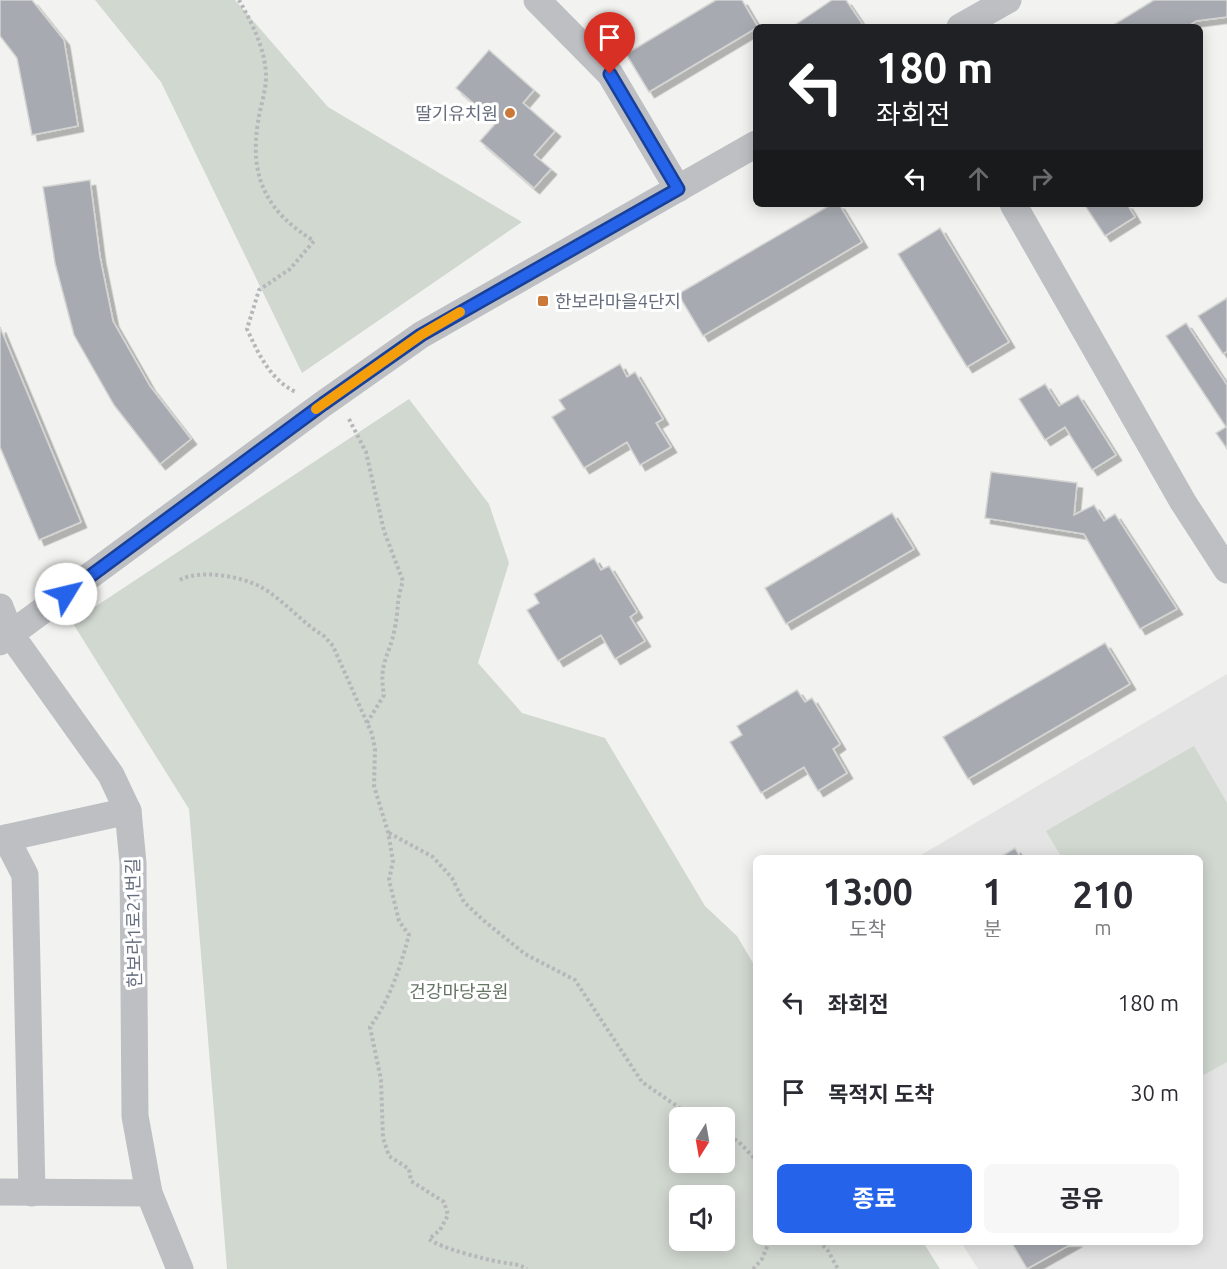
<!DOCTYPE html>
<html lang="ko">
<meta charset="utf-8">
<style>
body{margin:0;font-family:Ubuntu,"Noto Sans KR",sans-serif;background:#f7f7f7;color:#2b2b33;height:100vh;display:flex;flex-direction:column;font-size:22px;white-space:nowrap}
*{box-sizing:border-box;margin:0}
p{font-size:20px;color:#7c7c81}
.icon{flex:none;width:33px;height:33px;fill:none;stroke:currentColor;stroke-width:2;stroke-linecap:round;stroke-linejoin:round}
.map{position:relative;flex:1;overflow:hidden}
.side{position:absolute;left:753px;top:855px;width:450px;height:390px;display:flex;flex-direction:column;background:#fff;border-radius:9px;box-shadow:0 3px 15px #0003}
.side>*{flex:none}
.top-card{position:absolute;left:753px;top:24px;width:450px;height:183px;border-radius:9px;box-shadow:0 3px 15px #0003;background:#202124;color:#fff;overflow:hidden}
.needle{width:39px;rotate:191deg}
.controls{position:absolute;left:669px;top:1107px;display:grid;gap:12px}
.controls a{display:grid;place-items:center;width:66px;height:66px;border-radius:9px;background:#fff;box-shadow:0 3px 15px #0003;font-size:30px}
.pin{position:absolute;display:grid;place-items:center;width:51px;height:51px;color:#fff;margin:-62px -26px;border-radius:50% 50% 50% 0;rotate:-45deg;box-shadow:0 0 6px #0007}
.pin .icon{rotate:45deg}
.me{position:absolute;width:66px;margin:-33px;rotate:54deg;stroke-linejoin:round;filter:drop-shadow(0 0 4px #0008)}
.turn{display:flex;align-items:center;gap:21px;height:126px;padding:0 24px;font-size:27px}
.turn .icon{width:78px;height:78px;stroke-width:2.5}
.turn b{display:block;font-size:42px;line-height:51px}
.lanes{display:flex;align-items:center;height:57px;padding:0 24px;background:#0003;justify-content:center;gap:30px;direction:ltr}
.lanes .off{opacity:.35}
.eta{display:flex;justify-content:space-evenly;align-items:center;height:102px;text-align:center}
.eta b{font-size:36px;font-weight:700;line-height:42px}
.action{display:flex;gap:12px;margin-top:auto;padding:12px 24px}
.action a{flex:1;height:69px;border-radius:9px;background:#2563eb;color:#fff;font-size:24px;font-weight:700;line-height:69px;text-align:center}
.action a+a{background:#f7f7f7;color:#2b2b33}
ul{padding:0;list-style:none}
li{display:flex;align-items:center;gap:18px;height:90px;padding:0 24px}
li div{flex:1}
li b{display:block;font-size:22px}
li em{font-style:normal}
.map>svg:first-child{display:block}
</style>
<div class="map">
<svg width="1227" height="1269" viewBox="0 0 1227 1269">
<defs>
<filter id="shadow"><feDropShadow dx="5.5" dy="5.5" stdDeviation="0" flood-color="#0004"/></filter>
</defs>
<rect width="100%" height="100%" fill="#f2f3f0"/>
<path fill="#e3e4e3" d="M1227 674V1269H978L961 1242H1200V858H916Z"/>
<g fill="#d1d8d0" fill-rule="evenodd">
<path d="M95 0H235L328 107 522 222 302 373 161 82Z"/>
<path d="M409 399 489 504 509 563 478 663 522 713 605 738 705 906 737 936 756 968V1242H923L940 1269H227L189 809 72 622ZM680 1118H724V1162H680ZM680 1196H724V1240H680Z"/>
<path d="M1194 746 1227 803V1062L1200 1077V858H1062L1046 831Z"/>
</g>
<g fill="#a7abb1" stroke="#d4d4d3" stroke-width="1.5" filter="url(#shadow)">
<path d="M0 0H32L64 40 78 126 32 135 17 58 0 36Z"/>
<path d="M716 0H742L758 27 649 92 626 54Z"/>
<path d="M832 0H846L863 25 796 27 795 25Z"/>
<path d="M1154 0H1227V17L1196 21 1187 27H1110Z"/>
<path d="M489 50 534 90 523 103 555 131 534 155 551 169 534 188 480 141 496 123 456 88Z"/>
<path d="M90 180 100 257 113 321 150 386 191 439 160 464 114 405 74 335 55 263 43 187Z"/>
<path d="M832 204H839L862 242 703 336 678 294Z"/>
<path d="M1084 204H1127L1135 217 1105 236Z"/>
<path d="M940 228 1009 342 967 367 898 254Z"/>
<path d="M1227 298V351L1223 354 1198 316Z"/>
<path d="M1186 323 1227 385V449L1216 433 1226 427 1166 336Z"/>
<path d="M0 327 81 522 39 540 0 447Z"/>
<path d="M620 364 627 377 635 372 663 419 656 423 671 447 640 465 627 442 584 468 552 417 565 409 559 400Z"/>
<path d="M1045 384 1059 406 1078 395 1116 455 1092 470 1065 427 1045 440 1019 399Z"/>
<path d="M991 472 1077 483 1074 515 1094 505 1104 521 1115 514 1177 609 1140 629 1084 534 985 518Z"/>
<path d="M892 513 914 549 786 624 765 588Z"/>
<path d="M594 558 601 570 609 566 637 612 630 617 645 641 615 659 601 635 558 661 527 610 539 603 534 594Z"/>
<path d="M1105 643 1130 684 968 779 943 737Z"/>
<path d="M797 690 805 702 812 698 840 744 833 749 847 773 818 791 804 767 761 793 730 742 742 735 737 726Z"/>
<path d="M1015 848 1021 858H998Z"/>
<path d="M1011 1242H1075L1027 1269Z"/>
</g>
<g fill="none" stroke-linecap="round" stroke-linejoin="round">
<g stroke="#b5b7ba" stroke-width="4" stroke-dasharray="3 3" stroke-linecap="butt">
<path d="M239 0C252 23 266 50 266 77 266 92 260 107 258 122 249 178 267 212 314 241L290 269 259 290 247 329C258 353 270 380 296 392"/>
<path d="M349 419 366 452 384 531 403 581C396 602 399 608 395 627 390 657 378 661 384 695L367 723"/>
<path d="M180 580C199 569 241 576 261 587 284 600 302 623 324 636L333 646 372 734 375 749 374 786 388 832 393 861 389 880 399 921 409 935C400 968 390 999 370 1027L381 1080 383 1138 389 1156 409 1169 411 1181 444 1202 448 1215 440 1230 429 1239C440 1248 484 1259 500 1262 510 1264 517 1263 527 1269"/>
<path d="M389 833 433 857 452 878 464 902 483 920 525 954 575 980 642 1082 694 1118"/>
<path d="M724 1133 739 1142 756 1160"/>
<path d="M818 1242 827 1249 838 1269"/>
<path d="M753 1269 762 1259 769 1242"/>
</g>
<g stroke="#bdbfc3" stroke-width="27">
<path d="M537 0 610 74 678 189"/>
<path d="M960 27 1008 0"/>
<path d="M1013 204 1183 502 1227 570"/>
<path d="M0 607 11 635 111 775 128 811 133 863 135 1116 149 1193 180 1269"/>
<path d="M0 642 323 404 421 335 756 144"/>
<path d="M6 838 128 811"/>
<path d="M0 843 6 838 25 875 32 1193"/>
<path d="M0 1192 149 1193"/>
</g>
</g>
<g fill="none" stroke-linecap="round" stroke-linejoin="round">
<g stroke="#184099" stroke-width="15">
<path id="route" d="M66 594 323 404 421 335 678 189 610 74"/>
</g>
<use href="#route" stroke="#2563eb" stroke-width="10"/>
<path stroke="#f59e0b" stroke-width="10" d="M316 409 421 335 460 312"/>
</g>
<g fill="#cb7938" stroke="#fff" stroke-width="2">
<circle cx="510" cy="113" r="6"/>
<rect x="537" y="295" width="12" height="12" rx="3"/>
</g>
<g text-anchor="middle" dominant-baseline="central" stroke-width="6" stroke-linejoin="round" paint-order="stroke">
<g font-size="18" fill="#666e7d" stroke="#fff" text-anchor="end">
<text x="498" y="113">딸기유치원</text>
<text x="555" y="301" text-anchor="start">한보라마을4단지</text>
</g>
<g font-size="18" fill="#666e7d" stroke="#fff">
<text transform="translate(133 923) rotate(-91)">한보라1로21번길</text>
</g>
<g font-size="18" fill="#647564" stroke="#fff">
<text x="459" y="991">건강마당공원</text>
</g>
</g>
</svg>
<div class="controls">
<a><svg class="needle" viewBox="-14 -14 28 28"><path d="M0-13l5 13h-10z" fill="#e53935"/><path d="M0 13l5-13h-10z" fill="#7c7c81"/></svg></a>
<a><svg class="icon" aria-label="sound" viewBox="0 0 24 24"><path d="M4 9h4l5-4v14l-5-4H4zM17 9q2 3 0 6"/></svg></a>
</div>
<div class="pin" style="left:610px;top:74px;background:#d93025"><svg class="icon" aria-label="arrive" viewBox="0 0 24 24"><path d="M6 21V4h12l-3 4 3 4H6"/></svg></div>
<svg class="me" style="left:66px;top:594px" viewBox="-20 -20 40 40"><circle r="19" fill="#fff"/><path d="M0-13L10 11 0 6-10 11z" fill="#2563eb"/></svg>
<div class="top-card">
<div class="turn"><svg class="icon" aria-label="left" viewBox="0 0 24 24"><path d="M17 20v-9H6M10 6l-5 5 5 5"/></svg><div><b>180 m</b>좌회전</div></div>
<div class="lanes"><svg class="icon" aria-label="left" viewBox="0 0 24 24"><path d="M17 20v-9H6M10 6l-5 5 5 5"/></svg><svg class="icon off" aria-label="ahead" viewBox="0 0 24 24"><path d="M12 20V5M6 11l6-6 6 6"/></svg><svg class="icon off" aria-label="right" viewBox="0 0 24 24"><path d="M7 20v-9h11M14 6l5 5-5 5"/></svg></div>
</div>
<section class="side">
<div class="eta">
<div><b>13:00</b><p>도착</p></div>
<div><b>1</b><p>분</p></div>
<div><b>210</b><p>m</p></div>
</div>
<ul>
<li><svg class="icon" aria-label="left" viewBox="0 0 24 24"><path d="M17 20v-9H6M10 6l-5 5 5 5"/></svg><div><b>좌회전</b></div><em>180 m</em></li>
<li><svg class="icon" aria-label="arrive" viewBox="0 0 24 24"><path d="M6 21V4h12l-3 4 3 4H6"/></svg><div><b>목적지 도착</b></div><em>30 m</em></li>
</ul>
<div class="action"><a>종료</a><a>공유</a></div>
</section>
</div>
